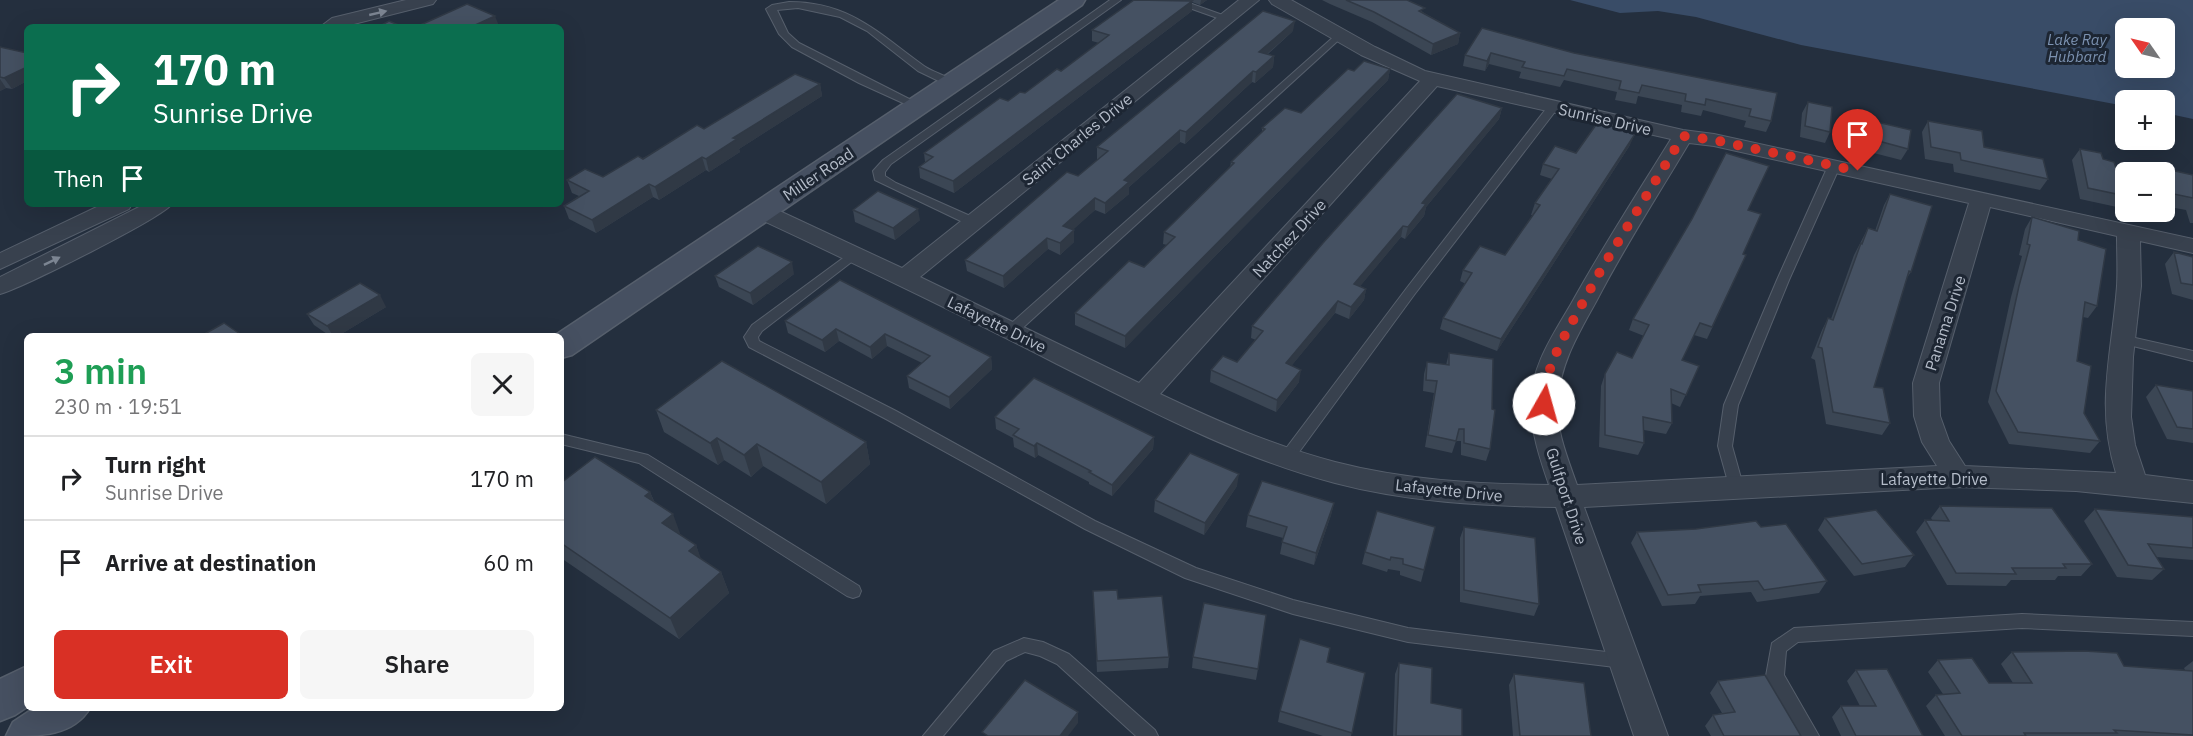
<!DOCTYPE html>
<meta charset="utf-8">
<style>
body{margin:0;font-family:"IBM Plex Sans",sans-serif;background:#f6f6f6;color:#202124;height:100vh;display:flex;flex-direction:column;font-size:22px;white-space:nowrap}
*{box-sizing:border-box;margin:0}
p{font-size:20px;color:#757577}
.icon{flex:none;width:33px;height:33px;fill:none;stroke:currentColor;stroke-width:2;stroke-linecap:round;stroke-linejoin:round}
.map{position:relative;flex:1;overflow:hidden}
.drawer{position:absolute;left:24px;top:333px;width:540px;height:378px;display:flex;flex-direction:column;background:#fff;border-radius:9px;box-shadow:0 6px 24px #0002}
.drawer>*{flex:none}
.guide{position:absolute;left:24px;top:24px;width:540px;height:183px;border-radius:9px;box-shadow:0 6px 24px #0002;background:#0b6e4f;color:#fff;overflow:hidden}
.needle{width:39px;rotate:304deg}
.fabs{position:absolute;left:2115px;top:18px;display:grid;gap:12px}
.fabs a{display:grid;place-items:center;width:60px;height:60px;border-radius:9px;background:#fff;box-shadow:0 6px 24px #0002;font-size:30px}
.pin{position:absolute;display:grid;place-items:center;width:51px;height:51px;color:#fff;margin:-62px -26px;border-radius:50% 50% 50% 0;rotate:-45deg;box-shadow:0 0 6px #0007}
.pin .icon{rotate:45deg}
.me{position:absolute;width:66px;margin:-33px;rotate:7deg;stroke-linejoin:round;filter:drop-shadow(0 0 4px #0008)}
.turn{display:flex;align-items:center;gap:21px;height:126px;padding:0 30px;font-size:27px}
.turn .icon{width:78px;height:78px;stroke-width:2.5}
.turn b{display:block;font-size:42px;line-height:51px}
.then{display:flex;align-items:center;height:57px;padding:0 30px;background:#0003;gap:12px;font-size:22px}
.round{display:grid;place-items:center;flex:none;width:63px;height:63px;border-radius:9px;background:#f6f6f6}
.head{display:flex;align-items:center;justify-content:space-between;height:102px;padding:0 30px}
h1{font-size:36px;font-weight:600;line-height:45px;color:#1e9e55}
.primary-button{display:flex;gap:12px;margin-top:auto;padding:12px 30px}
.primary-button a{flex:1;height:69px;border-radius:9px;background:#d93025;color:#fff;font-size:24px;font-weight:600;line-height:69px;text-align:center}
.primary-button a+a{background:#f6f6f6;color:#202124}
ul{padding:0;list-style:none}
li{display:flex;align-items:center;gap:18px;height:84px;padding:0 30px;border-top:2px solid #e0e0e0}
li div{flex:1}
li b{display:block;font-size:22px}
li em{font-style:normal}
.map>svg:first-child{display:block}
</style>
<div class="map">
<svg width="2193" height="736" viewBox="0 0 2193 736">
<rect width="100%" height="100%" fill="#242f3e"/>
<path fill="#394c67" fill-rule="evenodd" d="M1570 0H2193V119L2165 113 2164 100H2126L2125 106 1801 45 1696 17 1658 11 1620 13ZM2126 28H2164V68H2126Z"/>
<g fill="none" stroke-linecap="round" stroke-linejoin="round">
<g stroke="#565f6c" stroke-width="2">
<g id="lane">
<path d="M1110 0H1121L891 164 885 172V176L896 183 977 219 979 222 977 225H969L875 180 873 171 883 160Z"/>
<path d="M1167 0H1181L1231 18 1223 20Z"/>
<path d="M789 2C850 2 878 33 924 66 934 73 947 75 956 83L951 86 947 85 918 71 867 31 840 17 798 8 777 10 788 33 799 43 923 106 922 108H914L859 83 792 47 779 34 766 9 772 5Z"/>
<path d="M1339 32 1344 35 1342 37 1016 334H1006L1004 331 1006 328Z"/>
<path d="M1553 104 1557 105V109L1414 295 1291 463H1281L1279 459 1281 455 1406 289 1549 105Z"/>
<path d="M1834 163 1840 166 1789 280 1738 405 1732 446 1744 489 1742 493H1732L1730 489 1718 446 1724 405 1777 280 1828 166Z"/>
<path d="M854 250 858 251 860 254 858 257 762 331 758 337 759 341 896 411 1095 521 1196 568 1293 600 1408 628 1623 654 1629 656 1631 661 1629 666 1623 668 1408 642 1293 614 1185 578 1085 529 886 419 749 347 744 337 752 325Z"/>
<path d="M2122 335 2193 351V361L2117 342 2115 339Z"/>
<path d="M561 434 648 455 859 586 861 591 859 596 853 598 847 596 639 463 561 444Z"/>
<path d="M2022 614 2193 622V636L2022 628 1798 642 1786 651 1784 675 1819 736H1800L1766 676 1772 643 1794 628Z"/>
<path d="M1024 638 1043 642 1069 654 1155 730 1158 736H1136L1057 664 1040 656 1025 652 1006 661 943 736H923L994 651Z"/>
</g>
</g>
<g stroke="#565f6c" stroke-width="2">
<g id="street">
<path d="M406 0H436L433 4 342 27H320L332 18Z"/>
<path d="M1239 0H1259L920 277 1139 383 1420 81 1361 55 1272 4 1269 0H1291L1375 47 1425 71 1683 130 1714 134 2193 239V253L2140 241 2141 286 2133 357 2131 417 2135 445 2145 475 2193 481V503L2076 491 1958 487 1584 507 1668 736H1634L1556 507C1482 506 1407 502 1335 483 1236 457 1147 409 1057 364 957 313 856 264 755 217L752 212 755 207 763 205 771 207 902 268ZM1437 86 1671 139C1637 194 1602 248 1571 304 1553 335 1530 368 1531 405 1531 432 1540 459 1549 485 1477 484 1404 480 1335 462 1274 446 1217 421 1160 394ZM1689 143 1714 146 1969 203 1913 383 1914 416 1922 442 1937 466 1577 485C1568 459 1555 429 1558 401 1560 363 1579 333 1597 300 1625 246 1658 195 1689 143ZM1990 207 2117 236C2117 253 2118 270 2117 286 2112 354 2095 405 2116 473L1965 466 1949 441 1940 416 1939 383Z"/>
<path d="M103 204H132L129 209 0 269V253Z"/>
<path d="M145 204H172C162 218 22 288 0 294V277Z"/>
</g>
</g>
<g stroke="#565f6c" stroke-width="3">
<g id="secondary">
<path d="M1059 0H1085L1082 5 572 355 561 358V336H554Z"/>
<path d="M27 666V707L15 715 0 721V679Z"/>
<path d="M34 708H90C73 736 41 736 6 736L13 722Z"/>
</g>
</g>
<use href="#lane" fill="#38414e" fill-rule="evenodd"/>
<use href="#street" fill="#38414e" fill-rule="evenodd"/>
<use href="#secondary" fill="#465061" fill-rule="evenodd"/>
</g>
<g fill="#3b4654">
<path d="M1134 0H1207L1200 5 1192 2V11L954 193 920 178 919 167 925 162 924 153 1008 101 1025 93 1061 71 1099 43 1092 41V30Z"/>
<path d="M1322 0H1407L1424 13 1460 33 1458 44 1431 55 1372 22 1330 4Z"/>
<path d="M1482 28 1574 53 1777 93 1771 121 1766 132 1744 127 1746 121 1703 110 1701 116 1681 112 1682 105 1638 96 1636 104 1615 100 1617 92 1564 80 1560 87 1519 78 1521 72 1489 64 1485 71 1463 66 1465 55Z"/>
<path d="M1293 31 1268 54 1274 56 1273 67 1255 83 1252 82 1185 144 1180 142 1129 187V194L1105 214 1095 210 1072 230H1074V242L1060 255 1048 249 1004 288 967 271 965 260 1078 176 1099 159H1097V147Z"/>
<path d="M0 47 27 53V81L12 89 6 88 0 91Z"/>
<path d="M1390 69 1388 80 1125 348 1075 325V313L1144 267 1167 245 1163 244 1164 232 1230 167 1231 162 1262 132V128L1301 113 1354 71Z"/>
<path d="M820 84 822 96 739 149 740 152 709 172 706 170 659 200 653 197 596 233 569 219 564 206 579 196 572 193 567 180 603 177 704 129Z"/>
<path d="M1808 102 1830 132 1825 143 1800 137 1802 113Z"/>
<path d="M1502 108 1499 119 1426 207 1424 216 1405 239 1401 237 1360 286 1366 289 1364 300 1349 319 1335 313 1291 366 1299 382 1276 412 1210 382 1211 370 1237 362 1256 340 1251 338 1252 326Z"/>
<path d="M1864 119 1908 149 1901 160 1854 148 1858 130Z"/>
<path d="M1928 121 1984 147 2048 179 2040 190 1954 172 1953 164 1925 159 1922 132Z"/>
<path d="M1630 145 1497 351 1440 329 1443 318 1466 284 1460 281 1463 270 1505 255 1533 215H1531L1535 203 1552 179 1540 175 1543 164 1576 153Z"/>
<path d="M2080 149 2103 159 2116 168 2126 172V209L2080 199 2072 160Z"/>
<path d="M2157 167 2193 175V223H2190L2186 210 2164 206V172H2153Z"/>
<path d="M1890 194 1911 272 1906 279 1874 387 1890 423 1882 435 1826 424 1815 360 1811 358 1822 330 1828 318 1831 319 1854 255 1868 228 1875 231 1884 205Z"/>
<path d="M853 210 920 220 895 240 855 222Z"/>
<path d="M1749 210 1743 254 1746 255 1707 339 1694 335 1682 360 1699 366 1680 407 1671 403 1672 423 1666 434 1644 430V443L1638 455 1599 447 1601 386 1605 374 1632 358 1644 336 1629 330 1633 319Z"/>
<path d="M2032 217 2078 240 2097 306 2088 318 2083 317 2077 361 2084 413 2100 441 2090 453 2009 444 1988 402 2011 297 2022 256 2019 255 2025 229Z"/>
<path d="M2174 252 2193 257V300L2172 294 2165 264Z"/>
<path d="M794 274 753 305 719 287 715 276Z"/>
<path d="M840 280 991 357 992 369 950 409 909 388 907 376 922 363 887 346 872 359 839 341 825 352 788 333 785 321Z"/>
<path d="M386 307 338 336H330L314 325 307 314Z"/>
<path d="M1449 353 1490 449 1486 461 1461 455V441H1456L1452 453 1425 447 1434 393 1423 391 1424 374 1427 362 1446 365Z"/>
<path d="M2156 385 2193 391V443L2167 439 2146 397Z"/>
<path d="M656 410 866 442 870 464 826 504 763 466 751 477 724 460 718 465 664 432Z"/>
<path d="M995 417 1154 437 1153 449 1112 496 1089 484V482L1038 455 1035 458 1014 447 1013 438 996 429Z"/>
<path d="M561 483 650 492 655 503 681 536 696 545 700 558 721 572 729 593 679 639 561 558Z"/>
<path d="M1237 486 1204 535 1154 512 1155 500Z"/>
<path d="M1334 503 1331 515 1314 565 1280 554 1283 538 1246 527 1248 515Z"/>
<path d="M1940 506 2092 564 2081 576H2058L2055 580H2011L2006 586 1947 585 1916 532 1925 520 1933 521 1931 518Z"/>
<path d="M2095 509 2193 517V560L2156 557 2164 569 2152 580 2117 577 2084 521Z"/>
<path d="M1825 518 1914 555 1905 567 1854 576 1818 530Z"/>
<path d="M1435 527 1421 582 1400 575V571L1388 569 1387 572 1362 564 1365 552Z"/>
<path d="M1464 527 1539 604 1534 616 1460 602V538Z"/>
<path d="M1761 527 1827 581 1819 593 1757 602 1751 592 1700 596 1695 604 1662 606 1631 543 1637 532Z"/>
<path d="M1093 591 1118 599 1169 657 1168 668 1097 672Z"/>
<path d="M2012 652 2124 666 2185 670 2184 668 2193 661V736H1945L1926 706 1936 695 1943 694 1928 672 1938 660 1989 683H2013L2001 664Z"/>
<path d="M1193 657 1258 669 1256 680 1192 668Z"/>
<path d="M1327 662 1365 673 1351 736H1323L1278 722 1280 711Z"/>
<path d="M1399 663 1431 703 1462 736H1393L1395 674Z"/>
<path d="M1856 670 1923 736H1841L1832 717 1841 706H1860L1847 681Z"/>
<path d="M1514 674 1591 736H1513L1509 685Z"/>
<path d="M1718 681 1801 736H1711L1705 726 1713 715 1722 713 1710 693Z"/>
</g>
<g fill="#303945">
<path d="M1201 0H1207L1200 5Z"/>
<path d="M1192 1V11L954 193 953 181Z"/>
<path d="M495 16 499 26 498 27H471Z"/>
<path d="M1295 21 1293 31 1258 62 1259 52Z"/>
<path d="M1460 33 1458 44 1431 55 1433 44Z"/>
<path d="M1491 53 1489 64 1485 71 1487 61Z"/>
<path d="M1274 56 1273 67 1255 83 1256 72Z"/>
<path d="M27 67V81L12 89 4 78Z"/>
<path d="M1390 69 1388 80 1125 348V336Z"/>
<path d="M1253 71 1252 82 1185 144 1186 132Z"/>
<path d="M0 79 6 88 0 91Z"/>
<path d="M820 84 822 96 739 149 740 152 709 172 706 159 733 138Z"/>
<path d="M1502 108 1499 119 1426 207 1424 216 1405 239 1408 227 1422 203Z"/>
<path d="M1180 130V142L1129 187V194L1105 214V203L1124 180Z"/>
<path d="M1635 134 1630 145 1497 351 1501 339Z"/>
<path d="M702 157 706 170 659 200 655 187Z"/>
<path d="M649 184 653 197 596 233 592 220Z"/>
<path d="M1095 198V210L1064 238 1063 226Z"/>
<path d="M918 209 920 220 895 240 893 228Z"/>
<path d="M1403 226 1401 237 1352 296 1354 284Z"/>
<path d="M1074 230V242L1060 255V243Z"/>
<path d="M1047 238 1048 249 1004 288 1003 276Z"/>
<path d="M792 262 794 274 753 305 750 293Z"/>
<path d="M1366 289 1364 300 1349 319 1351 307Z"/>
<path d="M380 295 386 307 338 336H333L327 326Z"/>
<path d="M1338 301 1335 313 1284 375 1286 363Z"/>
<path d="M836 329 839 341 825 352 822 340Z"/>
<path d="M885 334 887 346 872 359 870 347Z"/>
<path d="M991 357 992 369 950 409 949 397Z"/>
<path d="M1301 370 1299 382 1276 412 1277 400Z"/>
<path d="M1154 437 1153 449 1112 496V485Z"/>
<path d="M717 438 724 460 718 465 710 443Z"/>
<path d="M866 442 870 464 826 504 821 482Z"/>
<path d="M1037 443 1038 455 1035 458 1034 446Z"/>
<path d="M757 444 763 466 751 477 744 455Z"/>
<path d="M1239 474 1237 486 1204 535 1205 523Z"/>
<path d="M650 492 659 514 645 496Z"/>
<path d="M1334 503 1331 515 1314 565 1316 553Z"/>
<path d="M673 514 681 536 662 523Z"/>
<path d="M696 545 704 567 689 551Z"/>
<path d="M721 572 729 593 679 639 670 618Z"/>
<path d="M1078 712V723L1068 736H1060Z"/>
</g>
<g fill="#455162" stroke="#303945" stroke-width="1.5">
<path d="M1134 0 1192 1 953 181 919 167 933 157 924 153 1000 98 1008 101 1020 92 1025 93 1057 69 1061 71 1109 35 1092 30Z"/>
<path d="M1346 0H1407L1425 8 1419 11 1460 33 1433 44 1374 12Z"/>
<path d="M467 4 495 16 471 27H416Z"/>
<path d="M1263 11 1295 21 1259 52 1274 56 1256 72 1253 71 1186 132 1180 130 1124 180 1129 182 1105 203 1095 198 1063 226 1074 230 1060 243 1047 238 1003 276 965 260 1067 172 1078 176 1108 151 1097 147Z"/>
<path d="M389 21 403 27H378Z"/>
<path d="M1482 28 1574 53 1777 93 1771 121 1749 116 1751 109 1706 99 1705 105 1685 101 1686 94 1642 85 1639 93 1619 89 1621 81 1567 69 1564 76 1522 67 1525 62 1491 53 1487 61 1465 55Z"/>
<path d="M0 47 27 53V67L4 78 0 77Z"/>
<path d="M1364 61 1390 69 1125 336 1075 313 1129 261 1144 267 1175 237 1164 232 1234 163 1231 162 1265 129 1262 128 1285 108 1301 113 1348 69 1354 71Z"/>
<path d="M795 74 820 84 733 138 737 139 706 159 702 157 655 187 649 184 592 220 564 206 589 191 567 180 585 169 603 177 638 156 643 159 697 125 704 129Z"/>
<path d="M1457 94 1502 108 1422 203 1426 204 1408 227 1403 226 1354 284 1366 289 1351 307 1338 301 1286 363 1301 370 1277 400 1211 370 1223 356 1237 362 1263 331 1252 326 1323 243Z"/>
<path d="M1808 102 1832 107 1830 132 1805 126Z"/>
<path d="M1864 119 1911 130 1908 149 1860 136Z"/>
<path d="M1928 121 1982 131 1984 147 2043 159 2048 179 1961 160 1960 153 1931 147Z"/>
<path d="M1598 122 1635 134 1501 339 1443 318 1472 273 1463 270 1480 246 1505 255 1540 205 1535 203 1559 169 1543 164 1555 146 1576 153Z"/>
<path d="M2080 149 2101 153 2103 159 2114 162 2116 168 2136 172H2126V196L2088 188Z"/>
<path d="M1726 153 1769 166 1748 210 1761 214 1743 254 1746 255 1712 327 1700 323 1682 360 1699 366 1686 395 1671 389 1672 423 1643 417 1644 443 1605 435V374L1617 352 1632 358 1649 325 1633 319 1692 219Z"/>
<path d="M2157 167 2193 175V198L2164 192V172H2158Z"/>
<path d="M878 191 918 209 893 228 853 210Z"/>
<path d="M1890 194 1932 206 1911 272 1909 271 1874 387 1883 388 1890 423 1833 412 1822 348 1818 347 1828 318 1833 320 1861 243 1862 244 1868 228 1877 231Z"/>
<path d="M2032 217 2079 231 2078 240 2106 249 2097 306 2085 302 2077 361 2091 366 2084 413 2100 441 2018 432 1996 391 2019 286 2030 245 2027 244Z"/>
<path d="M758 246 792 262 750 293 715 276Z"/>
<path d="M2174 252 2193 257V285L2181 283Z"/>
<path d="M840 280 991 357 949 397 907 376 930 356 885 334 870 347 836 329 822 340 785 321Z"/>
<path d="M360 283 380 295 327 326 307 314Z"/>
<path d="M224 323 243 336H201Z"/>
<path d="M1449 353 1493 359 1492 409 1495 410 1490 449 1464 443V429H1459L1456 441 1428 435 1437 381 1426 380 1427 362 1449 365Z"/>
<path d="M722 361 866 442 821 482 757 444 744 455 717 438 710 443 656 410Z"/>
<path d="M1034 378 1154 437 1112 485 1089 472 1091 471 1037 443 1034 446 1013 435 1019 429 995 417Z"/>
<path d="M2156 385 2193 391V429L2177 427Z"/>
<path d="M1190 453 1239 474 1205 523 1155 500Z"/>
<path d="M595 457 650 492 645 496 673 514 662 523 696 545 689 551 721 572 670 618 561 543V483Z"/>
<path d="M1262 481 1334 503 1316 553 1282 542 1287 527 1248 515Z"/>
<path d="M1940 506 2052 508 2092 564H2063L2066 568H2012L2016 574 1956 573 1925 520 1949 521Z"/>
<path d="M2095 509 2193 517V548L2148 544 2164 569 2128 565Z"/>
<path d="M1876 510 1914 555 1862 564 1825 518Z"/>
<path d="M1377 511 1435 527 1424 570 1403 564V559L1391 557 1390 560 1365 552Z"/>
<path d="M1756 521 1761 527 1786 524 1827 581 1764 590 1758 581 1698 585 1701 592 1668 595 1637 532 1696 529Z"/>
<path d="M1464 527 1535 538 1539 604 1464 590Z"/>
<path d="M1117 590 1118 599 1162 596 1169 657 1097 661 1093 591Z"/>
<path d="M1204 603 1266 615 1258 669 1193 657Z"/>
<path d="M1300 639 1330 648 1327 662 1365 673 1352 733 1280 711Z"/>
<path d="M2084 651 2117 653 2124 666 2193 671V735L2114 730 2117 733H2024L2026 736H1962L1936 695 1960 693 1938 660 1972 658 1989 683H2032L2012 652Z"/>
<path d="M1399 663 1432 668 1431 703 1462 709V736H1396Z"/>
<path d="M1887 669 1923 736H1856L1841 706H1876L1856 670Z"/>
<path d="M1514 674 1584 683 1591 736H1520Z"/>
<path d="M1765 675 1801 736H1724L1713 715 1735 712 1718 681Z"/>
<path d="M1025 680 1078 712 1060 736H988L982 732Z"/>
</g>
<defs><path id="oneway-solid" d="M-6-.8H1V-3.2L6.5 0L1 3.2V.8H-6Z" transform="scale(1.5)"/></defs>
<g fill="#7c8592">
<use href="#oneway-solid" transform="translate(378 13) rotate(-13)"/>
<use href="#oneway-solid" transform="translate(52 261) rotate(-26)"/>
</g>
<g fill="none" stroke-linecap="round" stroke-linejoin="round">
<path stroke="#d93025" stroke-width="10" stroke-dasharray="0 18" d="M1544 404 1548 374 1559 346 1602 268 1683 136 1714 140 1858 171"/>
</g>
<g text-anchor="middle" dominant-baseline="central" stroke-width="6" stroke-linejoin="round" paint-order="stroke">
<g font-size="15" font-style="italic" fill="#7c92b1" stroke="#1d2633">
<text x="2077" y="39">Lake Ray<tspan x="2077" dy="17">Hubbard</tspan></text>
</g>
<g font-size="16" fill="#b4bcc9" stroke="#1d2633">
<text transform="translate(1605 119) rotate(13)">Sunrise Drive</text>
<text transform="translate(1077 139) rotate(-39)">Saint Charles Drive</text>
<text transform="translate(818 174) rotate(-34)">Miller Road</text>
<text transform="translate(1289 238) rotate(-47)">Natchez Drive</text>
<text transform="translate(1945 323) rotate(-72)">Panama Drive</text>
<text transform="translate(997 324) rotate(26)">Lafayette Drive</text>
<text x="1934" y="479">Lafayette Drive</text>
<text transform="translate(1449 490) rotate(6)">Lafayette Drive</text>
<text transform="translate(1567 496) rotate(72)">Gulfport Drive</text>
</g>
</g>
</svg>
<div class="fabs">
<a><svg class="needle" viewBox="-14 -14 28 28"><path d="M0-13l5 13h-10z" fill="#e53935"/><path d="M0 13l5-13h-10z" fill="#757577"/></svg></a>
<a>+</a>
<a>−</a>
</div>
<div class="pin" style="left:1858px;top:171px;background:#d93025"><svg class="icon" aria-label="arrive" viewBox="0 0 24 24"><path d="M6 21V4h12l-3 4 3 4H6"/></svg></div>
<svg class="me" style="left:1544px;top:404px" viewBox="-20 -20 40 40"><circle r="19" fill="#fff"/><path d="M0-13L10 11 0 6-10 11z" fill="#d93025"/></svg>
<div class="guide">
<div class="turn"><svg class="icon" aria-label="right" viewBox="0 0 24 24"><path d="M7 20v-9h11M14 6l5 5-5 5"/></svg><div><b>170 m</b>Sunrise Drive</div></div>
<div class="then">Then<svg class="icon" aria-label="arrive" viewBox="0 0 24 24"><path d="M6 21V4h12l-3 4 3 4H6"/></svg></div>
</div>
<section class="drawer">
<div class="head"><div><h1>3 min</h1><p>230 m · 19:51</p></div><a class="round"><svg class="icon" aria-label="close" viewBox="0 0 24 24"><path d="M6 6l12 12M18 6L6 18"/></svg></a></div>
<ul>
<li><svg class="icon" aria-label="right" viewBox="0 0 24 24"><path d="M7 20v-9h11M14 6l5 5-5 5"/></svg><div><b>Turn right</b><p>Sunrise Drive</p></div><em>170 m</em></li>
<li><svg class="icon" aria-label="arrive" viewBox="0 0 24 24"><path d="M6 21V4h12l-3 4 3 4H6"/></svg><div><b>Arrive at destination</b></div><em>60 m</em></li>
</ul>
<div class="primary-button"><a>Exit</a><a>Share</a></div>
</section>
</div>
